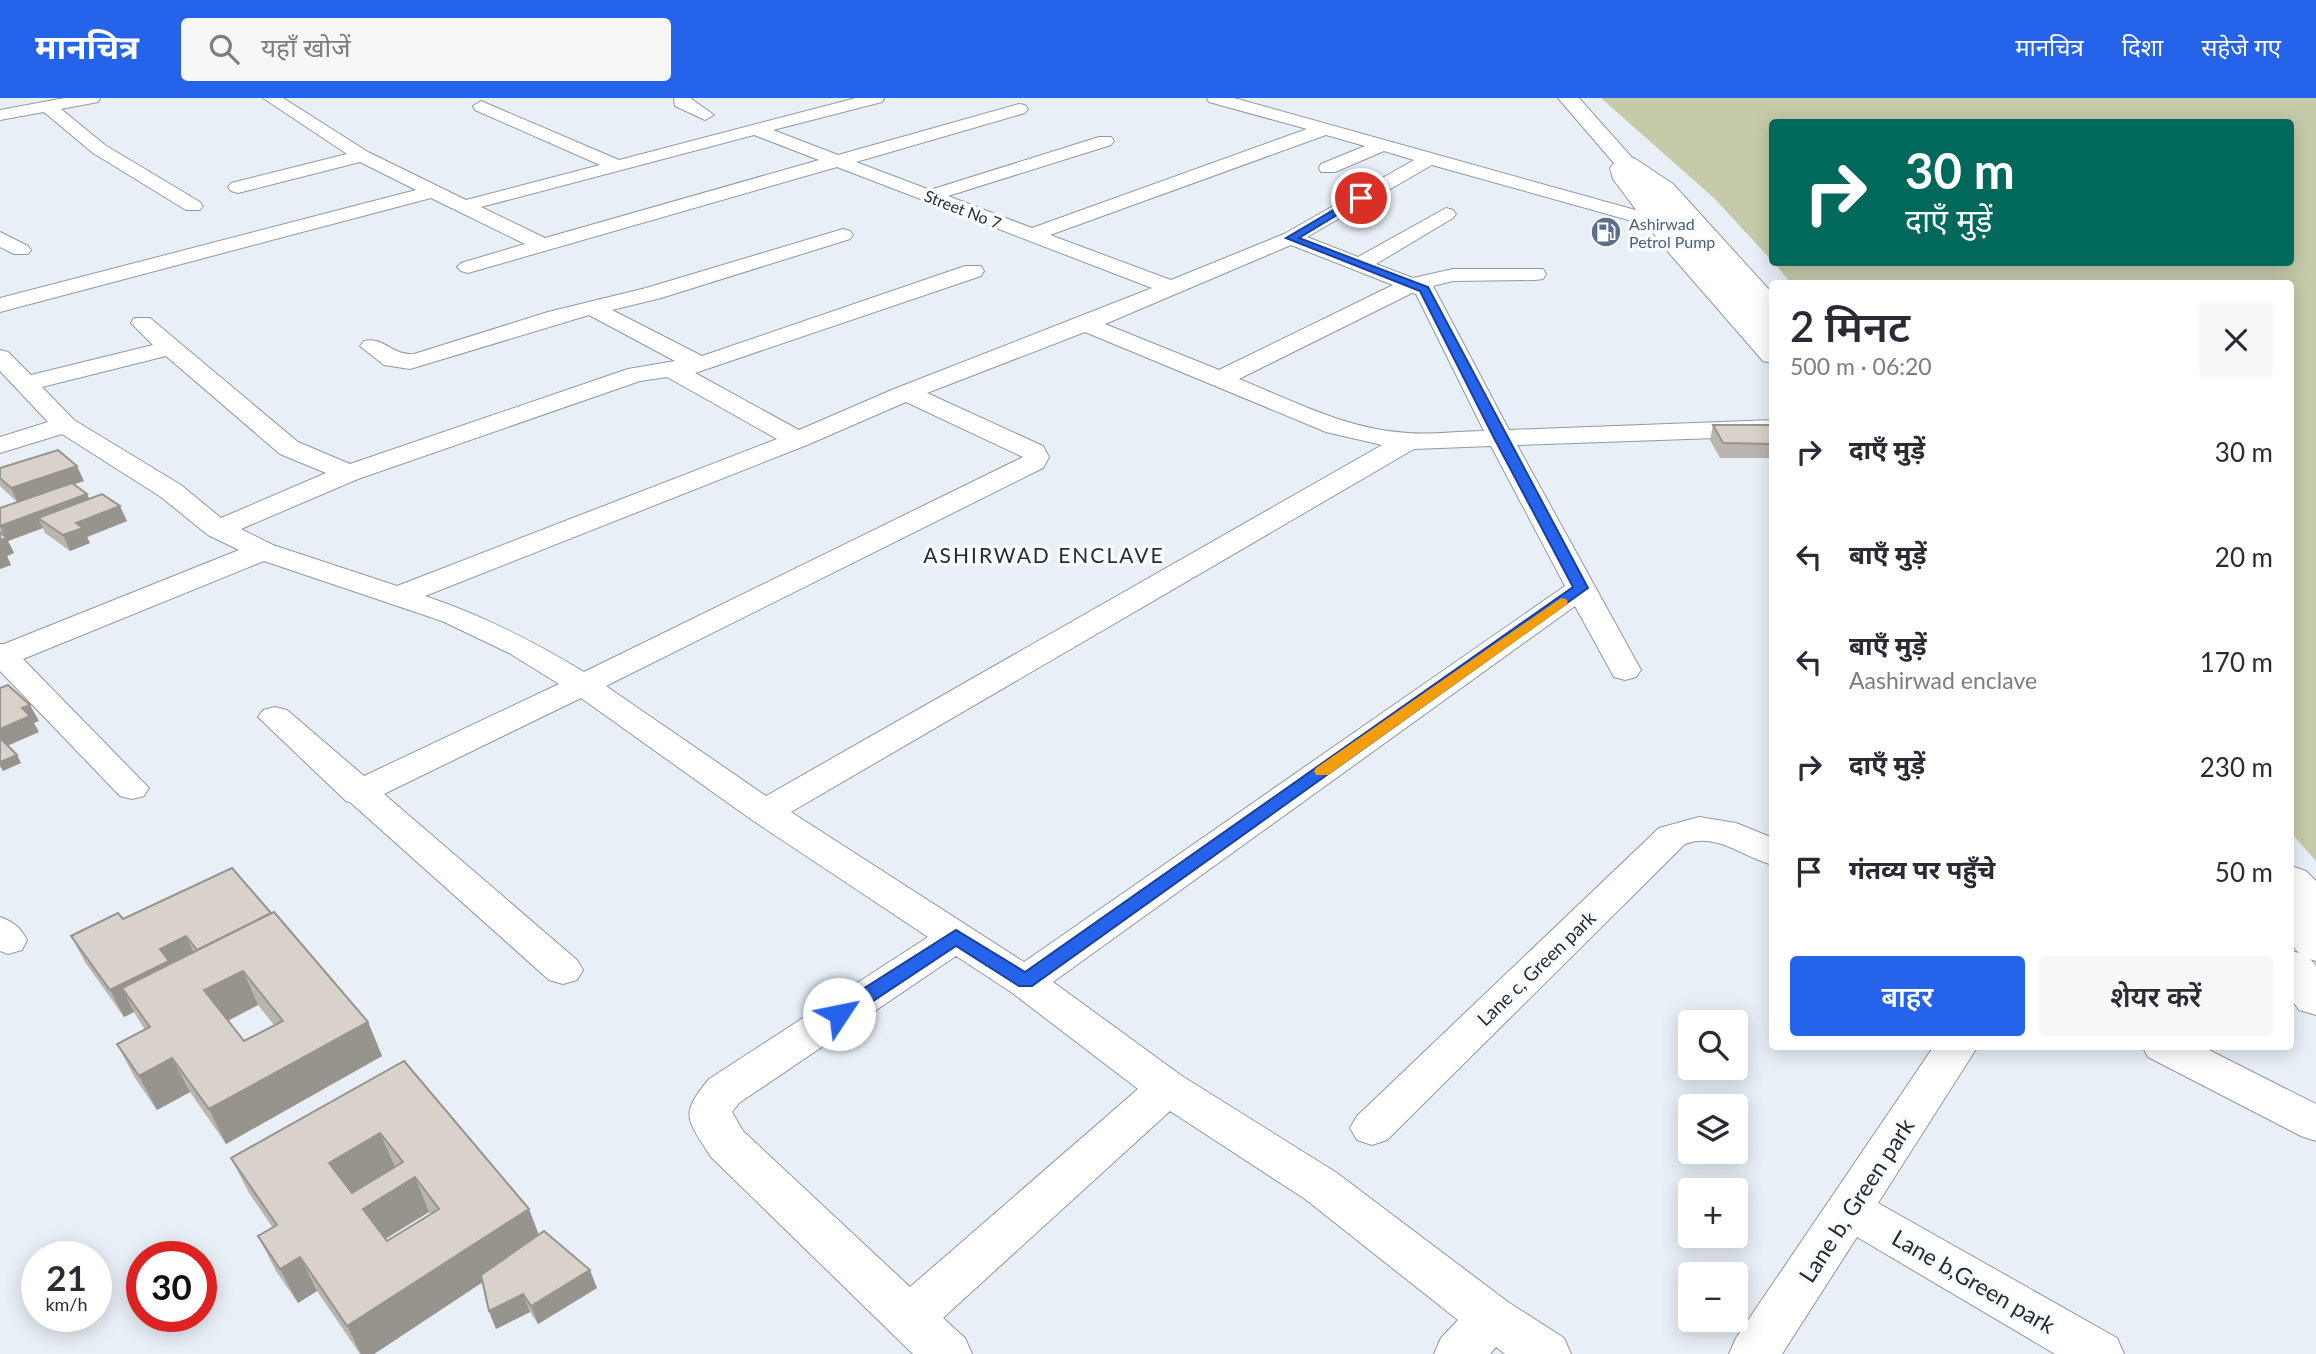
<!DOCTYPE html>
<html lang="hi">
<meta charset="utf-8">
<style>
body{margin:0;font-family:Lato,"Noto Sans Devanagari",sans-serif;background:#f7f7f7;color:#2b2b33;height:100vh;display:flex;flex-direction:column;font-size:26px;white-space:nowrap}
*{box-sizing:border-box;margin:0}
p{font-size:23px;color:#7c7c81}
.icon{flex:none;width:38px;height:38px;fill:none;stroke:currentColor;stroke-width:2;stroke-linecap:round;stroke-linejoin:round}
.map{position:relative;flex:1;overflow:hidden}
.drawer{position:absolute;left:1769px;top:182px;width:525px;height:770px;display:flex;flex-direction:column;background:#fff;border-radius:7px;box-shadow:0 4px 18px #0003}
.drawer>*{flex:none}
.hud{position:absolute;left:1769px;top:21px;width:525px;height:147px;border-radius:7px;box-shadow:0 4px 18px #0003;background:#00695c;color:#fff;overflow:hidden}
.tools{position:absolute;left:1678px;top:912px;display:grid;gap:14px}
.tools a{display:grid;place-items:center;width:70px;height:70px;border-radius:7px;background:#fff;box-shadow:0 4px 18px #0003;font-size:35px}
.speed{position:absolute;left:21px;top:1143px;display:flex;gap:14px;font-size:35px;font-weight:700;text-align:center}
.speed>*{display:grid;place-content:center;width:91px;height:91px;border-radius:50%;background:#fff;box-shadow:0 4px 18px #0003;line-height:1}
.speed small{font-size:18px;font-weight:400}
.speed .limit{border:10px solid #d22;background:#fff;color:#111}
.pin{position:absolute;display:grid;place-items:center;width:60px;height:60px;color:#fff;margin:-30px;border:4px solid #fff;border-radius:50%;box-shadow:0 2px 7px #0007}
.me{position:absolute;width:77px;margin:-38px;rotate:56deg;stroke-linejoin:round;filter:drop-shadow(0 0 5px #0008)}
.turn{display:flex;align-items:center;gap:24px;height:147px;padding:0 21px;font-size:32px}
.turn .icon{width:91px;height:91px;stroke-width:2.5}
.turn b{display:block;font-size:49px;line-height:60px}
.round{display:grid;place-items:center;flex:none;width:74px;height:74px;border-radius:7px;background:#f7f7f7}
.overview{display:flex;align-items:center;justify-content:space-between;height:119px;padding:0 21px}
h1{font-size:42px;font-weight:600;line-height:52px}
.primary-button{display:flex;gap:14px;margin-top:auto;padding:14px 21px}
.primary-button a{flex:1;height:80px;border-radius:7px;background:#2563eb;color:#fff;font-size:28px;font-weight:600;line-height:80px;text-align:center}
.primary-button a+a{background:#f7f7f7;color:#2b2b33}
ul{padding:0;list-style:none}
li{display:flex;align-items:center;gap:21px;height:105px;padding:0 21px}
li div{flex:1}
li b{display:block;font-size:26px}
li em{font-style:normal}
header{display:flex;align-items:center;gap:42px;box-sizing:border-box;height:98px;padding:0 35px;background:#2563eb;color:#fff}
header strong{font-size:33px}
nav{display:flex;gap:38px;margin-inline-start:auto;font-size:24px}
.search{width:490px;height:63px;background:#f7f7f7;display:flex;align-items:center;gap:18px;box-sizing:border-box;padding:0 24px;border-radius:7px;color:#7c7c81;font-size:26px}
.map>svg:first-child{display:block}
</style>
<header>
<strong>मानचित्र</strong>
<div class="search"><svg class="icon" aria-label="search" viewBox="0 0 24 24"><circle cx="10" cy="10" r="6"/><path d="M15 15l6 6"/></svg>यहाँ खोजें</div>
<nav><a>मानचित्र</a><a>दिशा</a><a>सहेजे गए</a></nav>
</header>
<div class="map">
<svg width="2316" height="1256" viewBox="0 0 2316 1256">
<rect width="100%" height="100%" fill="#e8eff6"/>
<path fill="#c5cba9" d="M1601 0H2316V763L2291 735V186H1792L1773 164H2291V24H1773V164L1715 101Z"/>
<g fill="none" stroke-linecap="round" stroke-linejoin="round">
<g stroke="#92989f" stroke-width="2">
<g id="minor">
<path d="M65 0H100L98 4 61 11 105 47 200 104 203 108 200 112H186L93 55 44 14 0 22V12Z"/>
<path d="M263 0H283L368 54 466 102 600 67 475 12 473 8 481 3 619 62 856 0H884L882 4 773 32 838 57 1019 6 1025 7 1028 11 1025 15 856 64 930 92 1099 39H1111L1114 43 1111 47 948 98 1032 130 1307 31 1209 4 1207 0H1234L1664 120 1667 124 1664 128 1657 130 1432 67 1307 139 1358 159 1446 110 1453 112 1456 116 1453 120 1376 166 1413 180 1453 171H1543L1546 176 1543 181 1535 182 1453 183 1433 188 1509 332 1773 322V338L1517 347 1641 572 1636 579 1625 582 1614 579 1575 508 1053 884 1182 978 1337 1075 1508 1204 1564 1240 1571 1256H1505L1496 1249 1490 1256H1434L1441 1240 1458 1222 1305 1101 1170 1013 943 1220 965 1240 972 1256H913L711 1059C688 1022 678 1018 709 981L928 839 752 722 581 600 384 696 577 862 583 872 577 882 563 886 549 882 350 704 346 703 258 619 263 612 275 609 287 612 364 678 559 586 509 555 442 523 264 463 23 561 149 690 144 698 132 701 120 698 0 573V546H4L239 452 208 437 161 399 62 336 0 355V339L48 324 0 273V252L8 254 31 277 153 247 131 225 134 220H150L298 344 350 366 628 271 675 263 589 217 410 271 384 267 360 248 364 243C383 238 393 258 414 256L548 214 646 190 843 131 850 133 853 137 850 141 661 200 612 212 702 258 965 168H981L984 173 981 178 695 275 799 332 894 291 1152 190 837 69 468 175 461 173 457 169 461 165 525 146 431 100 0 214V200L416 92 360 64 238 95 231 93 228 89 231 85 347 56ZM754 37 819 62 545 140 481 109ZM1326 37 1365 48 1321 66 1319 70 1321 74H1335L1384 53 1414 62 1284 136 1171 182 1050 137ZM1291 147 1393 187 1219 272 1105 226ZM1412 195 1416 196 1484 333C1459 333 1433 337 1408 335 1348 332 1293 303 1239 281ZM1085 234 1326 334 1382 347 766 698 606 588 1043 370 1049 359 1043 348 927 295ZM166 258 280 356 326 375 221 420 181 387 74 322 42 289ZM667 279 777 341 397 488 273 447 241 431 358 381 640 283ZM906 304 1023 359 584 574C533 543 482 517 425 498L807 347ZM1491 348 1565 488 1024 864 791 714 1414 351ZM956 858 1011 894 1138 991 910 1189 743 1033 732 1014 739 1005Z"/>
<path d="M674 0H690L714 17 705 22 675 8Z"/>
<path d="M0 134 28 148 31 152 28 156H14L0 149Z"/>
<path d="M1699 719 1736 725 1773 740V767C1742 759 1717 734 1685 746L1387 1042 1372 1047 1357 1042 1350 1030 1357 1018 1659 730Z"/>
<path d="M0 819C14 824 20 829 27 842L22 852 8 856 0 853Z"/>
<path d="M1934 948H1978L1878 1105 2117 1240 2124 1256H2055L1857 1139 1782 1256H1729L1736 1240Z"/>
<path d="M2142 948H2201L2316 1006V1043L2301 1038 2148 959Z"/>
</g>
</g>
<g stroke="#92989f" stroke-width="2">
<g id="tertiary">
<path d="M1626 59 1634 60 1673 86 1773 196V220L1764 217 1657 96 1637 82 1679 138 1773 240V265L1763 263 1663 148 1613 81 1610 70 1618 60Z"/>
<path d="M2291 768 2306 773 2316 783V825L2300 821 2291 810Z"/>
<path d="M2291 853 2307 857 2316 868V917L2299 912 2291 901Z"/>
</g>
</g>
<g stroke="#92989f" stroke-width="2">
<g id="secondary">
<path d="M1558 0H1579L1773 218V242L1764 240Z"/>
<path d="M2291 802 2307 806 2316 817V863C2282 853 2290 832 2291 802Z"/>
</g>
</g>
<use href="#minor" fill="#fff" fill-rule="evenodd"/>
<use href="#tertiary" fill="#fff" fill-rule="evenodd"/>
<use href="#secondary" fill="#fff" fill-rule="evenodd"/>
</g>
<g fill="#bab5ae" fill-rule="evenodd">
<path d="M1713 327H1773V360H1720L1710 342Z"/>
<path d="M0 370 84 383 74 386 87 396 89 401 127 423 87 439 90 445 70 453 45 435 43 430 8 443 14 455 7 458 11 467 0 471V410L17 404 0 388Z"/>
<path d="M271 815 368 924 382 958 226 1046 190 994 157 1012 135 980 117 946 145 932 134 914 124 919 85 864 71 838 123 821ZM258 907 274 927 244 943 228 923Z"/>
<path d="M404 963 538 1136 597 1190 538 1226 530 1214 496 1231 489 1213 482 1184 374 1256H360L317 1193 298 1205 276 1173 258 1138 273 1130 249 1095 231 1060ZM429 1114 431 1116 387 1143 386 1141Z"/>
</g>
<g fill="#97938d">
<path d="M77 368 84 383 18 405 11 390Z"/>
<path d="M87 396 94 411 38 420 43 430 8 443 14 455 7 458 11 467 0 471V442L6 440 0 428Z"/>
<path d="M120 408 127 423 87 439 90 445 70 453 63 437 76 425Z"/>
<path d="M30 607 39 623 34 625 39 634 5 649 0 640V631L22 610Z"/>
<path d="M17 657 21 665 3 673 0 668V664Z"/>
<path d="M186 838 198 864 122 890 134 914 124 919 110 892 160 851Z"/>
<path d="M243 873 258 907 221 926 204 892Z"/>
<path d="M368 924 382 958 226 1046 209 1011Z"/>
<path d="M172 960 190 994 157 1012 139 978Z"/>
<path d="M380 1035 395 1069 345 1099 329 1065Z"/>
<path d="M415 1079 429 1114 378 1145 363 1111Z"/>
<path d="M529 1111 542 1145 374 1256H361L347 1228Z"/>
<path d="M300 1159 317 1193 298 1205 280 1171Z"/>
<path d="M590 1172 597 1190 538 1226 531 1208Z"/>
<path d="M523 1196 530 1214 496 1231 489 1213Z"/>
</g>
<g fill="#d8d2ca" stroke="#97938d" stroke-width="2" fill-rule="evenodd">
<path d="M1713 327H1773V346L1723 345Z"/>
<path d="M58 352 77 368 11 390 0 380V370Z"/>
<path d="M72 385 87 396 0 428V410Z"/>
<path d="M102 396 120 408 76 425 83 430 63 437 38 420Z"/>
<path d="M0 435H1L7 440 0 442Z"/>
<path d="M8 587 30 607 22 610 30 618 0 631V590Z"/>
<path d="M0 640 17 657 0 664Z"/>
<path d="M232 770 271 815 197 852 186 838 160 851 169 863 110 892 71 838 118 815 123 821Z"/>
<path d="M274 814 368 924 209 1011 172 960 139 978 117 946 150 929 122 890ZM243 873 283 923 244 943 204 892Z"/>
<path d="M404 963 529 1111 347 1228 300 1159 280 1171 258 1138 277 1127 231 1060ZM380 1035 403 1064 352 1095 329 1065ZM415 1079 439 1111 387 1143 363 1111Z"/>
<path d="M544 1133 590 1172 531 1208 523 1196 489 1213 481 1177Z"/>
</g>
<path fill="#2563eb" stroke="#184099" stroke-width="2" d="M1357 98 1365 100 1299 140 1428 189 1588 490 1032 888H1019L956 848 846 921 839 923 833 921 830 916 833 910 956 832 1025 874 1573 489 1493 338 1420 193 1286 140Z"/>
<path fill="#f59e0b" d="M1561 500 1566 501 1568 504 1566 507 1328 677H1316L1314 673 1316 670Z"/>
<defs>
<g id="fuel-disc" transform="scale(1.575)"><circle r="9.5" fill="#5c6f8a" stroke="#f9fcff"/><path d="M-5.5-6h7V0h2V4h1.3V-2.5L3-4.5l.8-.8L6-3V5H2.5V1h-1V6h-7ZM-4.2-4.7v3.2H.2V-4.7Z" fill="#fff"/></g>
</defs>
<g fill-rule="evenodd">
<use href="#fuel-disc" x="1606" y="134"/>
</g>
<g text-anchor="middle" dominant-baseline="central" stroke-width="7" stroke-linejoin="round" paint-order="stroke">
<g font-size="16" fill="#292c2e" stroke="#f9fcff">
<text transform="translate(963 111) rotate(21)">Street No 7</text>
</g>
<g font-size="16" fill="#4e5e75" stroke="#f9fcff" text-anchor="start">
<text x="1629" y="125">Ashirwad<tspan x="1629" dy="18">Petrol Pump</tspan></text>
</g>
<g font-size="19" fill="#292c2e" stroke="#f9fcff">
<text transform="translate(1536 870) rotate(-44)">Lane c, Green park</text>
</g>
<g font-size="21" letter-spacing="2" fill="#292c2e" stroke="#f9fcff">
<text x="1044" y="456">ASHIRWAD ENCLAVE</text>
</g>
<g font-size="23" fill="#292c2e" stroke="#f9fcff">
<text transform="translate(1856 1102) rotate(-57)">Lane b, Green park</text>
<text transform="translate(1974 1183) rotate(30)">Lane b,Green park</text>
</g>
</g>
</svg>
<div class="tools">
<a><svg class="icon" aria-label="search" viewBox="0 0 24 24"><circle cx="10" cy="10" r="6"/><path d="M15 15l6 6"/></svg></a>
<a><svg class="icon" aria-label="layers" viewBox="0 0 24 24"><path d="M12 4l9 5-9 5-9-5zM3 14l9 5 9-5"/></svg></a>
<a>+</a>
<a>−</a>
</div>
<div class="speed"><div>21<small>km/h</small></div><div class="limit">30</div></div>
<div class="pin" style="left:1361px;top:100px;background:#d93025"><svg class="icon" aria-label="arrive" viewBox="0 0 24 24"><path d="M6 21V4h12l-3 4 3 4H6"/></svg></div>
<svg class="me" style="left:839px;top:916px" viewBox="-20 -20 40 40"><circle r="19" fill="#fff"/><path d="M0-13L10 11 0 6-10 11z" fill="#2563eb"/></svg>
<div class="hud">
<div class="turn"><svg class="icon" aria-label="right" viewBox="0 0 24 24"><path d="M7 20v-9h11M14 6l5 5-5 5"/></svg><div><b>30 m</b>दाएँ मुड़ें</div></div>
</div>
<section class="drawer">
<div class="overview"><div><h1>2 मिनट</h1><p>500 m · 06:20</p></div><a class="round"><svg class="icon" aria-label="close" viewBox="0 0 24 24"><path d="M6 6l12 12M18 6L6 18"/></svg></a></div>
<ul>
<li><svg class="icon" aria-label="right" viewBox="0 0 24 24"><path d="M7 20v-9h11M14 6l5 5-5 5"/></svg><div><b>दाएँ मुड़ें</b></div><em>30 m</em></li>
<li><svg class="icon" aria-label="left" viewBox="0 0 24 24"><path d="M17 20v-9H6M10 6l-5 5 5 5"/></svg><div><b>बाएँ मुड़ें</b></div><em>20 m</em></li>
<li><svg class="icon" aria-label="left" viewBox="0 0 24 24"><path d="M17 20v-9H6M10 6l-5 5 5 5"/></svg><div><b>बाएँ मुड़ें</b><p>Aashirwad enclave</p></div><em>170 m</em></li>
<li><svg class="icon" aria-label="right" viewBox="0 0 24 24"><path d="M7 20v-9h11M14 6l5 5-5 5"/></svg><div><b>दाएँ मुड़ें</b></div><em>230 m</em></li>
<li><svg class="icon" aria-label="arrive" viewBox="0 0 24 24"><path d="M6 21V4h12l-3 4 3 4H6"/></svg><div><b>गंतव्य पर पहुँचे</b></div><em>50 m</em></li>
</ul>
<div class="primary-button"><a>बाहर</a><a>शेयर करें</a></div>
</section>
</div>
